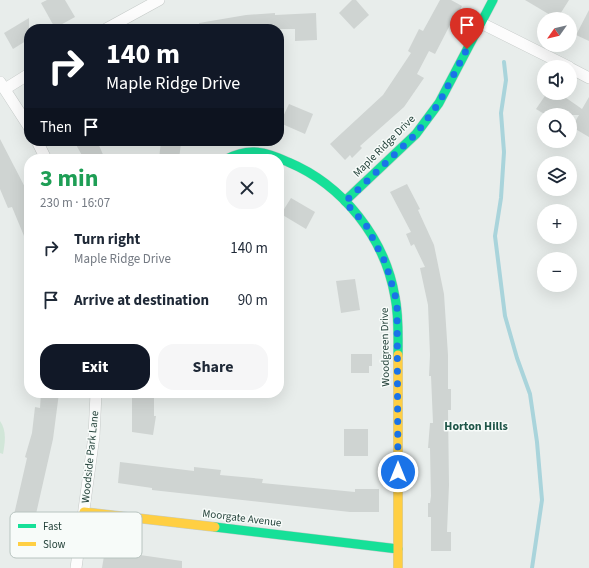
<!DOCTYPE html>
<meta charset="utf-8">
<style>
body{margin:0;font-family:"Source Sans 3",sans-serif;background:#f6f6f7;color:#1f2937;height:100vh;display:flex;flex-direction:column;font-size:15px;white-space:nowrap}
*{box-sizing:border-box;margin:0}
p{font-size:13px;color:#747a83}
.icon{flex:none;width:22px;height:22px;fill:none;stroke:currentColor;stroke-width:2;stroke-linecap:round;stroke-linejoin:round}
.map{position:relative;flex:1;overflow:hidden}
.sheet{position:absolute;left:24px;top:154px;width:260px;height:244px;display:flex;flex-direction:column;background:#fff;border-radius:16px;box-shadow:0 4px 16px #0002}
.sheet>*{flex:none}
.hud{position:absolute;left:24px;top:24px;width:260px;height:122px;border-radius:16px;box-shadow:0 4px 16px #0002;background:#111827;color:#fff;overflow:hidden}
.needle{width:26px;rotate:236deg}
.fabs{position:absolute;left:537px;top:12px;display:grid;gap:8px}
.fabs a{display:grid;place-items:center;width:40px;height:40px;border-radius:50%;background:#fff;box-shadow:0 4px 16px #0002;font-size:20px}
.pin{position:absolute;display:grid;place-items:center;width:34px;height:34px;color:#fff;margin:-41px -17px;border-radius:50% 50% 50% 0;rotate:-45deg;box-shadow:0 0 4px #0007}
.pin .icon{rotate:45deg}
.me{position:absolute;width:44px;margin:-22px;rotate:0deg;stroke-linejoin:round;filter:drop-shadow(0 0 3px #0008)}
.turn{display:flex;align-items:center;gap:14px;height:84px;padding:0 16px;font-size:18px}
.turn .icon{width:52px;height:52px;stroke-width:2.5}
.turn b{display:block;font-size:28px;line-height:34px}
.then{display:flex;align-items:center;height:38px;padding:0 16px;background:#0003;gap:8px;font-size:15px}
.round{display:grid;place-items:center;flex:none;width:42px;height:42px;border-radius:16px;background:#f6f6f7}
.summary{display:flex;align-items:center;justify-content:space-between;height:68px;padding:0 16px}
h1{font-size:24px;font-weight:700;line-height:30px;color:#1e9e55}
.primary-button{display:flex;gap:8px;margin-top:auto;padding:8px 16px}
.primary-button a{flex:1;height:46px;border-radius:16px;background:#111827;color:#fff;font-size:16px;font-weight:700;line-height:46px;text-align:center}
.primary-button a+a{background:#f6f6f7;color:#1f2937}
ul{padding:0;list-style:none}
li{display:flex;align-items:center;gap:12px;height:52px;padding:0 16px}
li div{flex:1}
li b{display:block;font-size:15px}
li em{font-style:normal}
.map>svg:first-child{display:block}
</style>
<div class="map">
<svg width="589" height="568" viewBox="0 0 589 568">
<rect width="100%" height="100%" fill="#e8edeb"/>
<path fill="#d1e6d8" d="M0 421C7 431 5 443 3 454L0 453Z"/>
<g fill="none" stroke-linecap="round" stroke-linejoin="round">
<path stroke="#a9d4db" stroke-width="4" d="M504 62 506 80 501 113 504 152 501 198 495 236 505 316 517 358 530 394 537 442 542 500 532 568"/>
</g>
<g fill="#cfd4d2">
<path d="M47 0H65L75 17 55 28 41 3Z"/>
<path d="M352 0H356L369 15 354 29 339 13Z"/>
<path d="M440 0H451L462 6 453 24 451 23 435 54 429 51 417 74 424 78 404 107 360 146 362 148 352 158 350 155 345 160 330 144 383 95 411 53 408 51 419 29 423 31Z"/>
<path d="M525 0H569L557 19Z"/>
<path d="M589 10V41L576 35Z"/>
<path d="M275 13V15L316 13 317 40 295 41V29H200L199 23 246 15Z"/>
<path d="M29 18V39L13 49 4 33Z"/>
<path d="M547 93H559L582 109 589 97V137L572 127 579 115H546L536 109Z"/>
<path d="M289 104 313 114 305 134 280 123Z"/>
<path d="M0 139 29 195V248L12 207 8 208 0 189Z"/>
<path d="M74 141H97L105 159H84Z"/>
<path d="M161 141 181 143 179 159H159Z"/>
<path d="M407 184 420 209 418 210 434 245 444 294 448 355V389H451V410H448L449 485 447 532H451V551H431V517H428V503H430L431 496 430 448H428L430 423H433L431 376H429L430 355 428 305 420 268 425 267 414 244 411 246 406 234 411 232 390 192Z"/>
<path d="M291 198 315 212 306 229 281 214Z"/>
<path d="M355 279 360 310 341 313 336 281Z"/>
<path d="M351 354H372V366H369V373H351Z"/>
<path d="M41 393H59L53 439 31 536 36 537 32 557 10 552 18 521 13 519 27 458 25 457 32 433 35 407 40 408Z"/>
<path d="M132 393H154V416H156L153 435 132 432Z"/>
<rect x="344" y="429" width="24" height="27"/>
<path d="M120 462 194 471V467L221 470 220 475 263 479 262 483 355 492V489H379V512H350L152 490V488L118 483Z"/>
<path d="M105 550 182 561V568H102Z"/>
</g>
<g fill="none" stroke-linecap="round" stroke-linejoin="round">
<g stroke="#c5cac8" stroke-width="12">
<g id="street">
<path d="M481 23 569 67"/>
<path d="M106 29 159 0"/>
<path d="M570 68 589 78"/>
<path d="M0 82 29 127"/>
<path d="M5 89 29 74"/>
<path d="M37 141 46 159"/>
<path d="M76 568 94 436 96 393"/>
</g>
</g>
<g stroke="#c3cbc8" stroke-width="10">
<g id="fast">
<path d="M227 159C249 147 266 152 288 162 343 185 385 238 395 297 399 316 398 335 398 355"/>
<path d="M345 201 416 134 439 103 493 0"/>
<path d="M215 527 398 549"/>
</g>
</g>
<g stroke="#c3cbc8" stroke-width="10">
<g id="slow">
<path d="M398 355V568"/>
<path d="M84 512 215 527"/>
</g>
</g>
<use href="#street" stroke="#fcfcfc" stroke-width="11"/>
<use href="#fast" stroke="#16e098" stroke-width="9"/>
<use href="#slow" stroke="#ffcf43" stroke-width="9"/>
</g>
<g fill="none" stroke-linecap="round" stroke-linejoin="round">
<path stroke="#1a73e8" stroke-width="7" stroke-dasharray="0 12.6" d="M398 472 397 302 386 264 366 225 345 202 416 134 439 103 467 49"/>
</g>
<g text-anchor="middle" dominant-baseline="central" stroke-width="3" stroke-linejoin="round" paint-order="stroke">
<g font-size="11" fill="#24423a" stroke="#f7fbf9">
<text transform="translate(384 146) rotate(-45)">Maple Ridge Drive</text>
<text transform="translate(385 347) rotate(-91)">Woodgreen Drive</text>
<text transform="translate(90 457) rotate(-84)">Woodside Park Lane</text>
<text transform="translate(242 518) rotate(7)">Moorgate Avenue</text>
</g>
<g font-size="12" font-weight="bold" fill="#1f5548" stroke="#f7fbf9">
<text x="476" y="426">Horton Hills</text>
</g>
</g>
<rect x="10" y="512" width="132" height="46" rx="6" fill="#f7fbf9" stroke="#b8c4c0" stroke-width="1"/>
<rect x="18" y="524" width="18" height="4" fill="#16e098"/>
<rect x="18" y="542" width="18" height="4" fill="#ffcf43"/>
<g font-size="11" fill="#24423a">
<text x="43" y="530">Fast</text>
<text x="43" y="548">Slow</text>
</g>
</svg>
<div class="fabs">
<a><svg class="needle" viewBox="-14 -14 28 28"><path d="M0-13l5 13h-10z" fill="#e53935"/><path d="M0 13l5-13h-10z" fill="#747a83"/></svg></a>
<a><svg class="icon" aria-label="sound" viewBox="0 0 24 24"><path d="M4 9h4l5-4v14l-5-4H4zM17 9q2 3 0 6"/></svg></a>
<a><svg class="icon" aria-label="search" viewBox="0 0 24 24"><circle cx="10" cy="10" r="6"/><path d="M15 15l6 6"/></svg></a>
<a><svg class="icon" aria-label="layers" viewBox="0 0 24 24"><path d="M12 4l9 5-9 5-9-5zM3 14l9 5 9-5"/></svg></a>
<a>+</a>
<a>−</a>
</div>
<div class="pin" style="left:467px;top:49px;background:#d93025"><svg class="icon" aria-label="arrive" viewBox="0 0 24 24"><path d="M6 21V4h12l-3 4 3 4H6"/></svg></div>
<svg class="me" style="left:398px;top:472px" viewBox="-20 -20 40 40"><circle r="17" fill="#1a73e8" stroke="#fff" stroke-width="3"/><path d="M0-11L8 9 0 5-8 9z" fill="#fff"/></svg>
<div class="hud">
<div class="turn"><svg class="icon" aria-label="right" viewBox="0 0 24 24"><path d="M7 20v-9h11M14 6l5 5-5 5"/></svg><div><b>140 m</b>Maple Ridge Drive</div></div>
<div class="then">Then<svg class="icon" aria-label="arrive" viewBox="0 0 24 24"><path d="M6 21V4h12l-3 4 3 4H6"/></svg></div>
</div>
<section class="sheet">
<div class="summary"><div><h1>3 min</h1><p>230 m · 16:07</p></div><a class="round"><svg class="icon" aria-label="close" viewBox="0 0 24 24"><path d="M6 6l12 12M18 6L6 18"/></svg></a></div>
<ul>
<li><svg class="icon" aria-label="right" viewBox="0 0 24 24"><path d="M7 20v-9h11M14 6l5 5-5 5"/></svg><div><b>Turn right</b><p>Maple Ridge Drive</p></div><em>140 m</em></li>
<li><svg class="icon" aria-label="arrive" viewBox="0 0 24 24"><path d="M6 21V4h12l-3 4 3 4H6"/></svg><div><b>Arrive at destination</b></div><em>90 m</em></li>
</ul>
<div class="primary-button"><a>Exit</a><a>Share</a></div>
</section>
</div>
